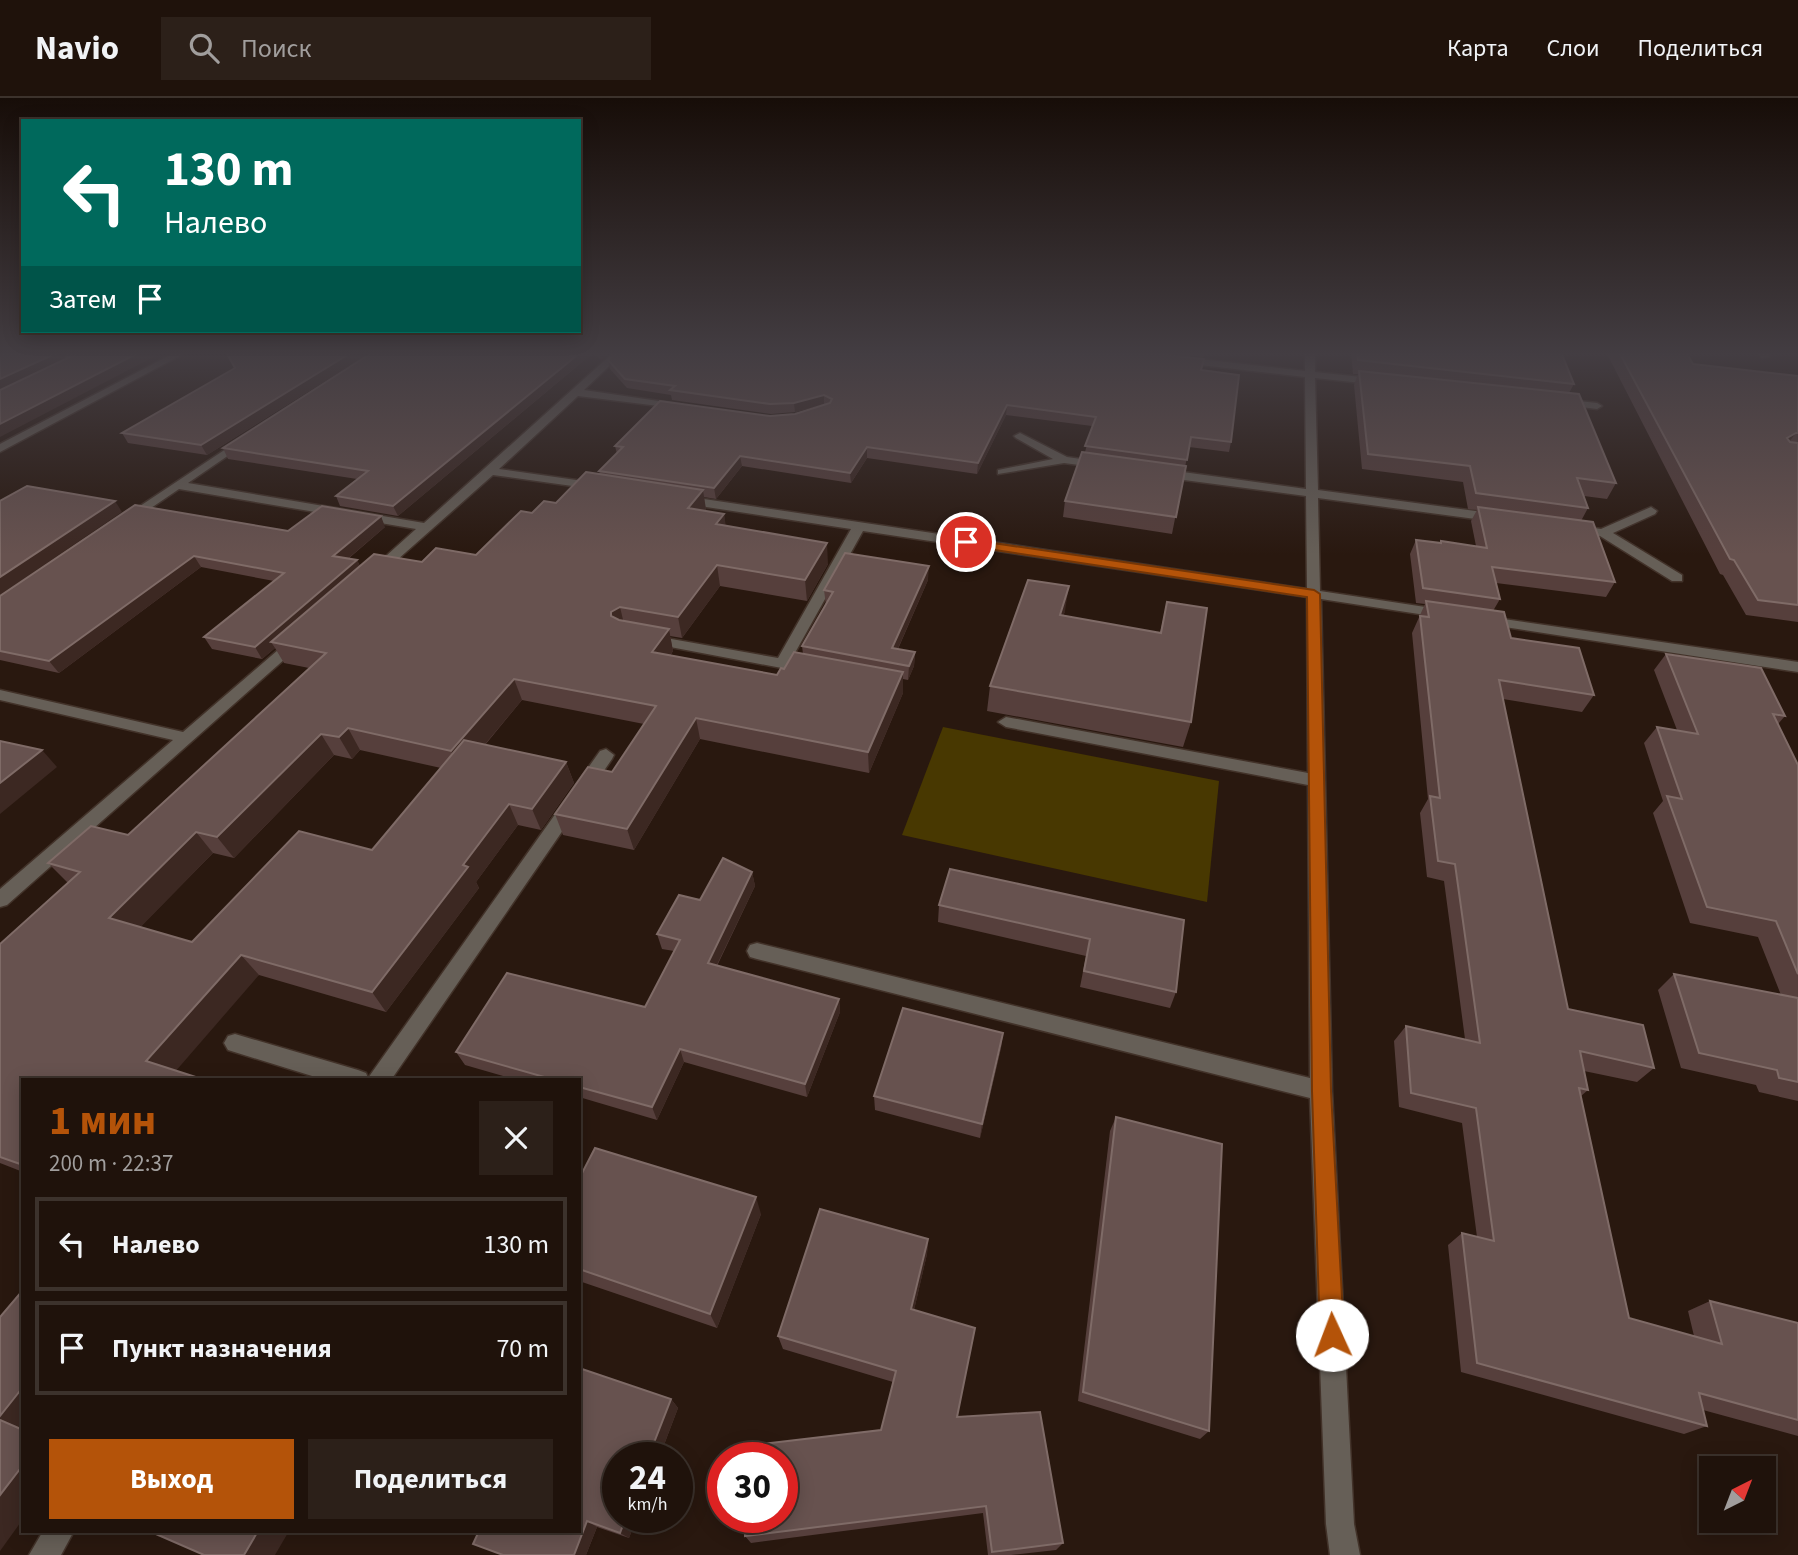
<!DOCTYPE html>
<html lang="ru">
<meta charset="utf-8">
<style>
body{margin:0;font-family:"Source Sans 3",sans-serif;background:#2c2019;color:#f1f3f6;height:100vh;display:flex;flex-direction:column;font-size:26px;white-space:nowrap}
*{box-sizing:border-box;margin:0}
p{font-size:23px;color:#a19e9d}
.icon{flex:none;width:38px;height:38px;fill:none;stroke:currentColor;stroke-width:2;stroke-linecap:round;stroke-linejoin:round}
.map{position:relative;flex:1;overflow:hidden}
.side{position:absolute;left:21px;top:980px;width:560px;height:455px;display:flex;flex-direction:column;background:#1f120b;border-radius:0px;box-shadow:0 4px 18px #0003,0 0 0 2px #3c322c}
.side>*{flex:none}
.banner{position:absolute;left:21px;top:21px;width:560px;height:214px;border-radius:0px;box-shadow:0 4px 18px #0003,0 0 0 2px #3c322c;background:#00695c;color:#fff;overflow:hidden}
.needle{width:46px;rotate:42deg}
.tools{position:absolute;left:1699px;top:1358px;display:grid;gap:14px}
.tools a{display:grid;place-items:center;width:77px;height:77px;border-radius:0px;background:#1f120b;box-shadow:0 4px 18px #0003,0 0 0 2px #3c322c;font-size:35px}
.speed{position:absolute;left:602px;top:1344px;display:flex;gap:14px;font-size:35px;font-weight:700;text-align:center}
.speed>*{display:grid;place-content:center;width:91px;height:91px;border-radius:50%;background:#1f120b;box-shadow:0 4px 18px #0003,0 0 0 2px #3c322c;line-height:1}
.speed small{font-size:18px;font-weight:400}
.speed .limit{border:10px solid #d22;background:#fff;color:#111}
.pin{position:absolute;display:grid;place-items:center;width:60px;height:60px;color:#fff;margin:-30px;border:4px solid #fff;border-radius:50%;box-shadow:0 2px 7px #0007}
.me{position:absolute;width:77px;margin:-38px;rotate:358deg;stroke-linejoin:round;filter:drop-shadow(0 0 5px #0008)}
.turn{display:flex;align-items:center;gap:24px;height:147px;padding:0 28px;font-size:32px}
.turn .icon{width:91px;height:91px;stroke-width:2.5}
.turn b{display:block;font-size:49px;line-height:60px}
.then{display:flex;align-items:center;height:66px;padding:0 28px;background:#0003;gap:14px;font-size:26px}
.round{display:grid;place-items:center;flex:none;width:74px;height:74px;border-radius:0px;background:#2c2019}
.summary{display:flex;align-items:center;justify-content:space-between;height:119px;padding:0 28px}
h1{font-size:42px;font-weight:700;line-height:52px;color:#b45309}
.button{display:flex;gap:14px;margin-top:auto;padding:14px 28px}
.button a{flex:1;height:80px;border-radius:0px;background:#b45309;color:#fff;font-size:28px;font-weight:700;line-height:80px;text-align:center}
.button a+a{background:#2c2019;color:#f1f3f6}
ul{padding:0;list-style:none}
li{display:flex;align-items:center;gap:21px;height:94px;margin:0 14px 10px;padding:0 14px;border:4px solid #3c322c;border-radius:0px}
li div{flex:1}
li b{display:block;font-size:26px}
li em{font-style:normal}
header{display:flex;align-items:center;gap:42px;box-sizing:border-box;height:98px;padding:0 35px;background:#1f120b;border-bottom:2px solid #3c322c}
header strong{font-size:33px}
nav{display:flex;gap:38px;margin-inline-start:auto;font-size:24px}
.search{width:490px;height:63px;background:#2c2019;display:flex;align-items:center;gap:18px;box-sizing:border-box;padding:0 24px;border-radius:0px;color:#a19e9d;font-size:26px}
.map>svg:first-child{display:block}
</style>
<header>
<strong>Navio</strong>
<div class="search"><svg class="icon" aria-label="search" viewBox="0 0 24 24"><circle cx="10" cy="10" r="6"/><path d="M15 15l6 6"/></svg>Поиск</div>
<nav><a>Карта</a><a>Слои</a><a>Поделиться</a></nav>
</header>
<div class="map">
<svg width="1798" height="1457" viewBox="0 0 1798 1457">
<rect width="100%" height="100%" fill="#29180f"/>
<path fill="#483801" d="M943 629 1219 683 1207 804 902 737Z"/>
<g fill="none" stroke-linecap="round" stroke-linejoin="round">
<g stroke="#423229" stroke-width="3">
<g id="minor">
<path d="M41 254H65L90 259 85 262Z"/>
<path d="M176 254H187L0 354V346Z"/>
<path d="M614 254H624L584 292 679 306 683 307V311L578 298 499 371 597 385 603 389 601 392 493 377 379 478H369L367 475 416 431 179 391 129 425 125 426 119 422 244 339 248 340V344L188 385 424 425Z"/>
<path d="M1305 254H1315V274L1380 281 1385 284 1380 287 1315 280 1318 392 1498 416 1504 420 1498 424 1318 400 1320 493 1445 512 1452 516 1445 520 1321 501 1332 993 1354 1426 1360 1457H1330L1326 1426 1310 1000 757 861 750 859 747 853 750 847 757 845 1310 980 1308 687 1006 629 998 624 1006 619 1308 675 1307 499 863 433 791 562 813 567 815 570 813 573 808 575 649 545 642 541 649 537 778 560 851 431 680 405 678 402 684 398 1307 491 1306 398 1161 379 1155 375 1161 371 1306 391 1305 279 1182 265 1177 262 1182 259 1305 273Z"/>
<path d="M1757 254H1767L1770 258 1762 260Z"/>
<path d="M1561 301 1597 305 1602 308 1597 311 1557 306 1556 304Z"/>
<path d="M1020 335 1067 359 1102 364 1108 367 1102 370 1064 365 998 376V372L1053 361 1016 340 1014 338Z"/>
<path d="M1651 409 1657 413 1655 416 1613 435 1682 477V483H1672L1600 438 1574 435 1568 431 1574 427 1601 431Z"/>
<path d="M1483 518 1798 564V574L1478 525 1476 522Z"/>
<path d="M298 538 303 539 305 542 303 545 7 807 0 809V791L173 642 0 602V592L183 634 293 539Z"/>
<path d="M606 651 614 657 612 661 391 982H325L228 952 224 945 228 938 235 936 358 972 366 975 368 980 600 653Z"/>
<path d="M43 1433H74L61 1457H29Z"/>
</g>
</g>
<use href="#minor" fill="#665f57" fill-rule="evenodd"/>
</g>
<g fill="#563f3c" fill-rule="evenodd">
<path d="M371 254 207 357 128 345 122 335Z"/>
<path d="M373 254H611L601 262 594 254 398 418 340 408 336 398 357 381 228 361 223 350Z"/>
<path d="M1151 254H1205L1204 259Z"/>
<path d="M1351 254H1561L1574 286 1569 295 1616 385 1607 401 1584 398 1588 410 1581 423 1615 484 1606 499 1496 485 1500 501 1493 513 1511 540 1594 597 1582 614 1503 601 1568 911 1654 970 1637 984 1584 973 1588 992 1581 998 1629 1220 1694 1238 1688 1213 1710 1203 1798 1225V1338L1703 1312 1707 1328 1684 1336 1461 1274 1448 1147 1462 1135 1477 1139 1462 1025 1399 1009 1394 943 1406 928 1465 941 1444 783 1427 779 1420 715 1428 701 1412 535 1425 506 1416 505 1410 456 1416 442 1440 445 1441 443 1476 448 1471 423 1477 412 1468 411 1463 384 1362 371 1354 287 1358 276H1353Z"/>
<path d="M1606 254H1686L1693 266 1798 278V524L1746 517 1723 477 1720 476Z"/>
<path d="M608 262 1201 272 1231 344 1229 354 1189 349 1172 436 1063 419 1065 403 1085 354 1092 328 1006 317 977 376 867 360 851 385 742 368 716 401 704 399 706 412V413L724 416 725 428 828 466 807 503 720 488 682 540 670 538 673 553 670 558 777 577 803 556 802 548 826 507 824 492 928 482 898 551 915 554 914 568 908 582 903 581V595L869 675 700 641 634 752 563 737 555 716 612 674 644 626 522 602 485 647 566 664 574 685 541 732 518 727 476 784 479 790 386 914 259 877 23 982V1074L0 1065V846L68 785 48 765 128 737 309 570 284 565 275 550 262 561 212 551 204 539 274 483 201 469 59 575 0 562V498L288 433 385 429 348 461 357 462 360 468 422 464 476 457 532 415 556 405 600 376 599 373 617 356 615 348 770 318 795 316 824 306 795 314 771 316 672 302 671 297 627 290 610 271ZM360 652 441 670 372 752 192 844 140 829 213 755 234 760 334 657 352 661Z"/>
<path d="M1167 504 1191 624 1183 649 987 613 990 588 1065 513 1063 518 1160 535Z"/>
<path d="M1666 556 1785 618 1778 626 1798 667V1003L1759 994 1756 987 1681 970 1658 892 1674 876 1781 897 1758 839 1690 825 1653 715 1663 703 1644 645 1657 629 1677 632 1654 572Z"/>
<path d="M752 774 755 788 717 868 839 901 840 914 807 999 684 964 657 1022 579 999V982H517L465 967 456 954 645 909 674 853 662 851 657 836 700 802Z"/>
<path d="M939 807 1184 822 1176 894 1170 910 1080 889 1086 858 938 824Z"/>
<path d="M1003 935 1001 950 980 1040 875 1012 874 998Z"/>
<path d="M1116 1019 1209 1333 1200 1341 1078 1303 1110 1033Z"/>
<path d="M579 1081 761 1116 717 1230 579 1183Z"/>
<path d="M928 1141 927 1156 914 1212 957 1319 1063 1445 1056 1452 1011 1457H988L983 1415 751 1445 745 1438 881 1332 893 1284 783 1251 778 1238Z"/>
<path d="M671 1301 678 1310 659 1360H618V1419H637L629 1440 597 1429 586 1457H503Z"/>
</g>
<g fill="#3c2822">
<path d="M59 254H62L67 262 0 294V281Z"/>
<path d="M140 254H163L0 339V326Z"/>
<path d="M352 254H371L207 357 201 347Z"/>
<path d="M581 254H594L398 418 393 408Z"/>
<path d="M599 254H611L601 262Z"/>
<path d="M824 297V306L795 314 794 305Z"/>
<path d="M1007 307 1006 317 977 376 978 365Z"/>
<path d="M1796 335 1786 348 1787 340Z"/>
<path d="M867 349V360L851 385 850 375Z"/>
<path d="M740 358 742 368 716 401 714 390Z"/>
<path d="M703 392 706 412 691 431 688 410Z"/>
<path d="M115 403 122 414 0 497V479Z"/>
<path d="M724 416 727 436 716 426Z"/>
<path d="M381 418 385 429 338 469 333 458Z"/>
<path d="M827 445 828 466 807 503 805 482Z"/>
<path d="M194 458 201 469 59 575 49 563Z"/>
<path d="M357 462 363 474 271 544 275 550 262 561 255 549Z"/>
<path d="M717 467 720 488 682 540 678 519Z"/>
<path d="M929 468 928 482 892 564V550Z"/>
<path d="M1069 488 1065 513 1056 542 1060 517Z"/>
<path d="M620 509 625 530 611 518V514Z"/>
<path d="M669 531 673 553 657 576 652 554Z"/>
<path d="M915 554 914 568 908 582 909 568Z"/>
<path d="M903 574V595L869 675 868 654Z"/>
<path d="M514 581 522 602 461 675 451 653Z"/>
<path d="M696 620 700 641 634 752 627 731Z"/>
<path d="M348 630 360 652 352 661 339 639Z"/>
<path d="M321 636 334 657 234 760 217 739Z"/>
<path d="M42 652 57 669 0 716V685Z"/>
<path d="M566 664 574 685 541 732 532 711Z"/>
<path d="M509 706 518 727 476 784 479 790 386 914 372 894 463 767Z"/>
<path d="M196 734 213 755 129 841 109 820Z"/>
<path d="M752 774 755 788 711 879 708 865Z"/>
<path d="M241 857 259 877 168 982 146 963Z"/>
<path d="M839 901 840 914 807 999 805 986Z"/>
<path d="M1003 935 1001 950 980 1040 982 1026Z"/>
<path d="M680 951 684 964 657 1022 652 1009Z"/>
<path d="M756 1099 761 1116 717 1230 710 1216Z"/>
<path d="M928 1141 927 1156 911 1225V1211Z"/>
<path d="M23 1289V1332L0 1322V1318Z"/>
<path d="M671 1301 678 1310 659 1360H648Z"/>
<path d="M23 1367V1421L0 1453V1397Z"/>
<path d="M626 1419H637L629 1440 620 1435Z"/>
<path d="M587 1423 597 1429 586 1457H574Z"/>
<path d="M258 1433H289L275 1457H244Z"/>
</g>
<g fill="#67524f" stroke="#7f6b67" stroke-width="2">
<path d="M0 254H59L0 281Z"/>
<path d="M80 254H140L0 326V292Z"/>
<path d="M226 254H352L201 347 122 335 235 270Z"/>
<path d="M373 254H581L393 408 336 398 368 373 223 350Z"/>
<path d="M616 254H1140L1204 261 1201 272 1239 277 1231 344 1191 339 1187 362 1085 348 1096 319 1007 307 978 365 867 349 850 375 740 358 714 390 599 373 623 349 615 348 660 303 770 318 795 316 830 305 832 301 824 297 794 305 770 306 670 292 675 288 625 281 608 262Z"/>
<path d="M1357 254H1561L1574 286 1358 262Z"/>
<path d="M1619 254H1686L1693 266 1798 278V335H1796L1787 340 1790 344 1798 345V507L1758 502 1734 462 1730 461Z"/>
<path d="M1359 273 1579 296 1616 385 1577 380 1588 410 1476 395 1470 368 1368 356Z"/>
<path d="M1082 354 1186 368 1176 419 1065 403Z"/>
<path d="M586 374 703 392 688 410 724 416 716 426 827 445 805 482 717 467 678 519 620 509 611 514V518L619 522 669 531 652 554 777 577 781 570 784 571 794 554 903 574 868 654 696 620 627 731 555 716 588 669 612 674 656 608 514 581 451 653 348 630 339 639 321 636 217 739 196 734 109 820 192 844 299 733 372 752 464 642 566 664 532 711 509 706 463 767 468 769 372 894 241 857 146 963 205 982H23V1067L0 1059V846L80 774 48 765 91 728 128 737 326 555 271 544 374 456 422 464 436 450 476 457 521 413 532 415 544 403 556 405Z"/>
<path d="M27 388 115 403 0 479V403Z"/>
<path d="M135 407 288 433 322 408 381 418 333 458 357 462 255 549 204 539 284 475 194 458 49 563 0 553V498Z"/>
<path d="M1478 409 1593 424 1615 484 1492 469 1500 501 1423 490 1416 442 1441 445V443L1487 450Z"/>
<path d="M845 455 929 468 892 550 915 554 909 568 802 548 833 494 824 492Z"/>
<path d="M1028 482 1069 488 1060 517 1161 535 1167 504 1207 510 1191 624 990 588Z"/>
<path d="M1426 503 1504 514 1511 540 1579 550 1594 597 1499 582 1568 911 1643 927 1654 970 1580 953 1588 992 1579 990 1629 1220 1722 1246 1710 1203 1798 1225V1322L1699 1295 1707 1328 1477 1265 1462 1135 1494 1143 1476 1010 1411 995 1406 928 1480 945 1455 766 1438 763 1430 698 1440 700 1420 518 1429 519Z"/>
<path d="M1666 556 1761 570 1785 618 1773 616 1798 667V876L1776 823 1707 809 1667 698 1682 701 1657 629 1698 636Z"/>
<path d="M0 643 42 652 0 685Z"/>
<path d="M723 760 752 774 708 865 839 901 805 986 680 951 652 1009 579 989V982H555L456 954 507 875 645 909 680 842 657 836 679 797 700 802Z"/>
<path d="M950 771 1184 822 1176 894 1084 873 1090 841 939 807Z"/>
<path d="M1674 876 1798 900V984L1779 980 1777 972 1699 955Z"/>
<path d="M903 910 1003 935 982 1026 874 998Z"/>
<path d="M1116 1019 1222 1046 1209 1333 1083 1294Z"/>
<path d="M595 1050 756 1099 710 1216 579 1171V1081Z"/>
<path d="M820 1111 928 1141 911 1211 975 1230 957 1319 1040 1314 1063 1445 992 1454 986 1408 745 1438V1419H782V1360H745V1348L881 1332 896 1273 778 1238Z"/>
<path d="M23 1192V1289L0 1318V1219Z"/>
<path d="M579 1270 671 1301 648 1360H618V1419H626L620 1435 587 1423 574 1457H503L473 1446 479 1433H579Z"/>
<path d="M0 1322 23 1332V1367L0 1397Z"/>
<path d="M149 1433H258L244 1457H204Z"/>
</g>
<linearGradient id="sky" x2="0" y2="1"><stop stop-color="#170d08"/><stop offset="0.56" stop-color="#433d42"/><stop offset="1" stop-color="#433d42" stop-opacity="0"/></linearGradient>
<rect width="1798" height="457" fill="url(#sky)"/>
<path fill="#b45309" stroke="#753606" stroke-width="2" d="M966 441 1314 492 1320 496 1331 993 1344 1237 1340 1245 1332 1249 1324 1245 1320 1237 1312 993 1307 499 962 447 960 444Z"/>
</svg>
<div class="tools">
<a><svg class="needle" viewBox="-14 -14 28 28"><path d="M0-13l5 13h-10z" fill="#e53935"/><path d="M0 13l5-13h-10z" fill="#a19e9d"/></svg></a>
</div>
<div class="speed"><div>24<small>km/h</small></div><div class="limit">30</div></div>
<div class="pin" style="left:966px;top:444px;background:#d93025"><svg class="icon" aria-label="arrive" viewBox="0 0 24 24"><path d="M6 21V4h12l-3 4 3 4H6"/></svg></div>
<svg class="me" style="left:1332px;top:1237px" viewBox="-20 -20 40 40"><circle r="19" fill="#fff"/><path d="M0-13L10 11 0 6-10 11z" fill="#b45309"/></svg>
<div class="banner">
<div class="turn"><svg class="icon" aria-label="left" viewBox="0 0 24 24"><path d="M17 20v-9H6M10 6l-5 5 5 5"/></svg><div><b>130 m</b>Налево</div></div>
<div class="then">Затем<svg class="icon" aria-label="arrive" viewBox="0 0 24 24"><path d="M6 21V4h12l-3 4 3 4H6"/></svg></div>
</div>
<section class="side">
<div class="summary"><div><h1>1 мин</h1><p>200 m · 22:37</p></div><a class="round"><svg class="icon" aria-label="close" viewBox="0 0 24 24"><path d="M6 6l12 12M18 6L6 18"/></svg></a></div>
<ul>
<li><svg class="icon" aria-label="left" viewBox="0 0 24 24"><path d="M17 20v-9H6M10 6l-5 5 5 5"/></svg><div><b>Налево</b></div><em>130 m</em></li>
<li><svg class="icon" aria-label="arrive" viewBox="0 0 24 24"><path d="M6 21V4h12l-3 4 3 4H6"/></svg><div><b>Пункт назначения</b></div><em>70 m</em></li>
</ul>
<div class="button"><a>Выход</a><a>Поделиться</a></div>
</section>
</div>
